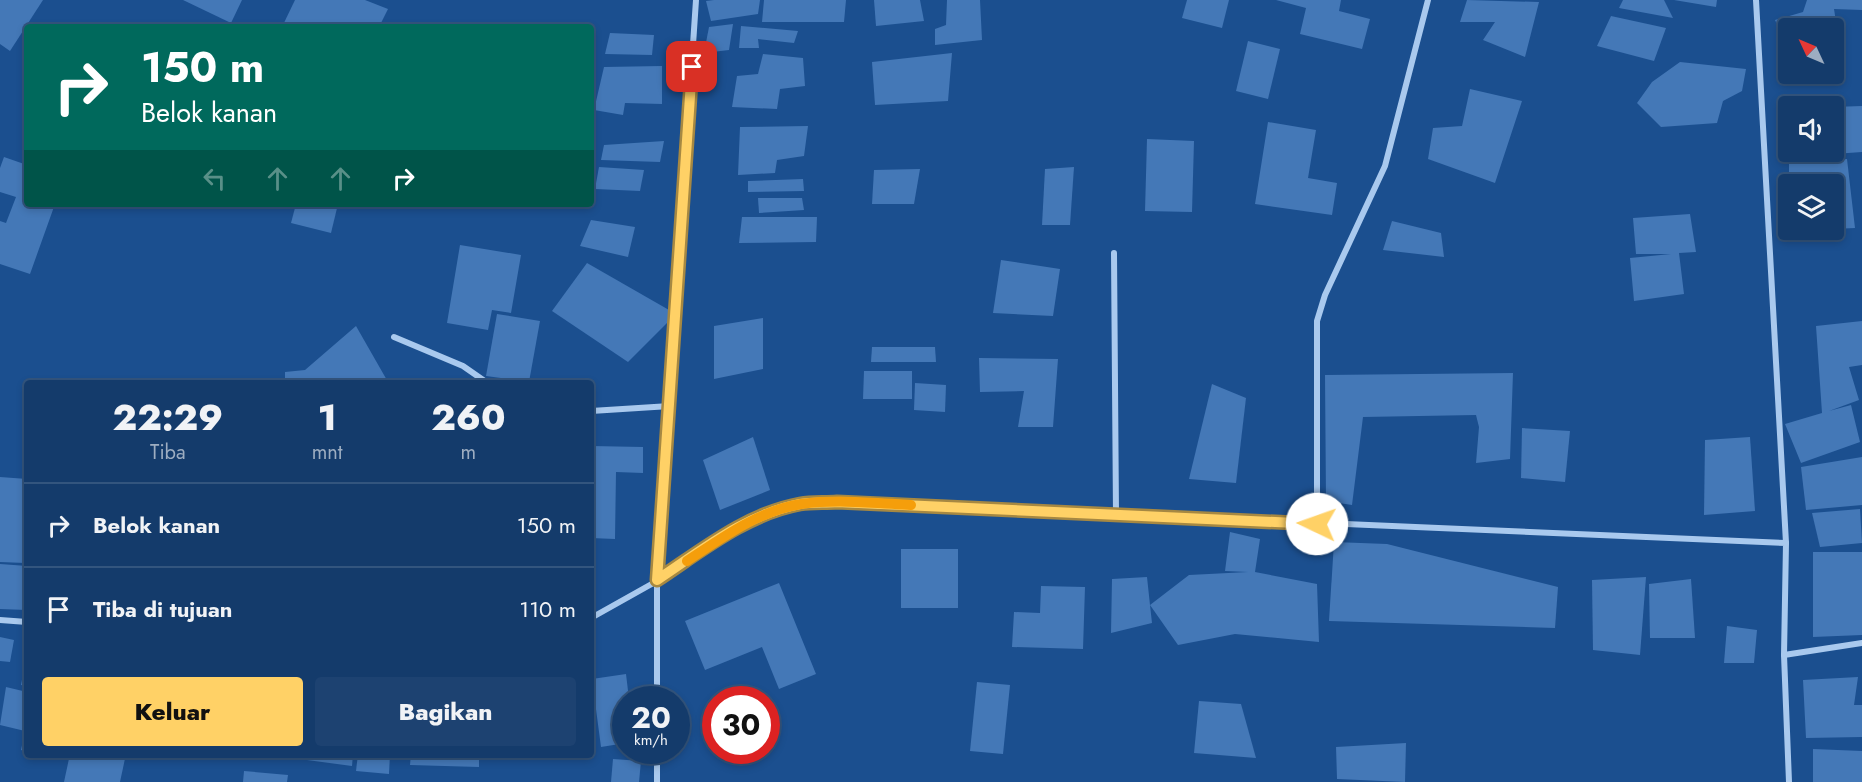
<!DOCTYPE html>
<html lang="id">
<style>
body{margin:0;font-family:Jost,sans-serif;background:#1d4271;color:#f1f3f6;height:100vh;display:flex;flex-direction:column;font-size:22px;white-space:nowrap}
*{box-sizing:border-box;margin:0}
p{font-size:20px;color:#9dadc1}
.icon{flex:none;width:33px;height:33px;fill:none;stroke:currentColor;stroke-width:2;stroke-linecap:round;stroke-linejoin:round}
.map{position:relative;flex:1;overflow:hidden}
.details{position:absolute;left:24px;top:380px;width:570px;height:378px;display:flex;flex-direction:column;background:#143b6b;border-radius:6px;box-shadow:0 3px 9px #0003,0 0 0 2px #33557e}
.details>*{flex:none}
.guide{position:absolute;left:24px;top:24px;width:570px;height:183px;border-radius:6px;box-shadow:0 3px 9px #0003,0 0 0 2px #33557e;background:#00695c;color:#fff;overflow:hidden}
.needle{width:39px;rotate:314deg}
.buttons{position:absolute;left:1778px;top:18px;display:grid;gap:12px}
.buttons a{display:grid;place-items:center;width:66px;height:66px;border-radius:6px;background:#143b6b;box-shadow:0 3px 9px #0003,0 0 0 2px #33557e;font-size:30px}
.speed{position:absolute;left:612px;top:686px;display:flex;gap:12px;font-size:30px;font-weight:700;text-align:center}
.speed>*{display:grid;place-content:center;width:78px;height:78px;border-radius:50%;background:#143b6b;box-shadow:0 3px 9px #0003,0 0 0 2px #33557e;line-height:1}
.speed small{font-size:15px;font-weight:400}
.speed .limit{border:9px solid #d22;background:#fff;color:#111}
.pin{position:absolute;display:grid;place-items:center;width:51px;height:51px;color:#fff;margin:-26px;border-radius:12px;box-shadow:0 3px 9px #0006}
.me{position:absolute;width:66px;margin:-33px;rotate:273deg;stroke-linejoin:round;filter:drop-shadow(0 0 4px #0008)}
.turn{display:flex;align-items:center;gap:21px;height:126px;padding:0 18px;font-size:27px}
.turn .icon{width:78px;height:78px;stroke-width:2.5}
.turn b{display:block;font-size:42px;line-height:51px}
.lanes{display:flex;align-items:center;height:57px;padding:0 18px;background:#0003;justify-content:center;gap:30px;direction:ltr}
.lanes .off{opacity:.35}
.eta{display:flex;justify-content:space-evenly;align-items:center;height:102px;text-align:center}
.eta b{font-size:36px;font-weight:800;line-height:42px}
.primary-button{display:flex;gap:12px;margin-top:auto;padding:12px 18px}
.primary-button a{flex:1;height:69px;border-radius:6px;background:#ffd166;color:#111;font-size:24px;font-weight:800;line-height:69px;text-align:center}
.primary-button a+a{background:#1d4271;color:#f1f3f6}
ul{padding:0;list-style:none}
li{display:flex;align-items:center;gap:18px;height:84px;padding:0 18px;border-top:2px solid #33557e}
li div{flex:1}
li b{display:block;font-size:22px}
li em{font-style:normal}
.map>svg:first-child{display:block}
</style>
<div class="map">
<svg width="1862" height="782" viewBox="0 0 1862 782">
<rect width="100%" height="100%" fill="#1b4f8f"/>
<g fill="#4478b7">
<path d="M0 0H43L10 51 0 44Z"/>
<path d="M183 0H242L231 23Z"/>
<path d="M295 0H365L388 9 379 27H282Z"/>
<path d="M714 0H760L758 14 711 21 706 1Z"/>
<path d="M764 0H846L844 22H762Z"/>
<path d="M874 0H920L924 21 876 26Z"/>
<path d="M947 0H980L982 40 935 45V29L946 25Z"/>
<path d="M1187 0H1229L1222 28 1182 18Z"/>
<path d="M1276 0H1341L1339 11 1370 19 1362 49 1300 34 1306 8Z"/>
<path d="M1467 0 1539 2 1525 57 1483 40 1495 22H1460Z"/>
<path d="M1623 0H1664L1673 18 1619 8Z"/>
<path d="M1674 0H1717L1716 7Z"/>
<path d="M1807 0H1862V10L1834 9 1837 28H1788V32H1781L1775 20 1803 12Z"/>
<path d="M1611 16 1666 28 1654 61 1597 46Z"/>
<path d="M733 24 729 50 704 53 709 27Z"/>
<path d="M741 26 798 31 794 43 758 39 759 48H739Z"/>
<path d="M610 33 654 35 652 55 605 54Z"/>
<path d="M1248 41 1280 49 1268 99 1236 91Z"/>
<path d="M952 53 948 101 875 105 872 62Z"/>
<path d="M763 54 803 58 805 86 780 89 777 109 732 107 737 76 758 74Z"/>
<path d="M1680 62 1746 69 1742 91 1723 101 1717 123 1661 127 1637 103 1652 82Z"/>
<path d="M662 66V104L625 103 623 115 594 110 604 67Z"/>
<path d="M1470 89 1522 101 1495 183 1428 159 1433 128 1462 126Z"/>
<path d="M1862 106V152L1820 155V152H1833V107Z"/>
<path d="M1268 122 1316 130 1308 178 1337 183 1332 215 1255 204Z"/>
<path d="M808 126 804 156 777 160 775 173 738 175 740 127Z"/>
<path d="M1147 139 1194 141 1192 212 1145 211Z"/>
<path d="M664 141 660 162 601 160 604 145Z"/>
<path d="M4 157 27 165V204H55L30 274 0 264V221L6 223 16 197 0 192V168Z"/>
<path d="M1847 159 1855 228 1833 229V184H1789V162Z"/>
<path d="M599 167 644 170 640 191 595 189Z"/>
<path d="M1074 167 1070 225H1042L1045 169Z"/>
<path d="M920 169 914 204H872L874 170Z"/>
<path d="M803 179 804 191 748 192V181Z"/>
<path d="M758 198H802L804 210 759 213Z"/>
<path d="M296 204H338L331 233 291 223Z"/>
<path d="M1690 214 1696 252 1679 253 1684 294 1634 301 1630 258 1671 254H1636L1633 218Z"/>
<path d="M742 217H817L816 242 739 243Z"/>
<path d="M591 220 635 227 628 257 580 246Z"/>
<path d="M1392 221 1441 233 1444 257 1383 250Z"/>
<path d="M460 245 521 255 511 313 492 310 488 330 447 323Z"/>
<path d="M1001 260 1060 269 1053 316 993 313Z"/>
<path d="M587 263 676 314 628 362 552 311Z"/>
<path d="M497 314 540 321 529 382 486 376Z"/>
<path d="M763 318V369L714 379V326Z"/>
<path d="M1862 321V365L1849 367 1859 400 1829 411 1851 405 1860 442 1801 463 1785 424 1822 413 1816 326Z"/>
<path d="M356 326 388 382H285V372L305 370Z"/>
<path d="M872 347H935L936 362H871Z"/>
<path d="M979 358 1058 359 1053 427H1018L1024 391 980 392Z"/>
<path d="M864 371H912V399H863Z"/>
<path d="M1513 373 1510 459 1476 463 1479 427 1476 415 1363 417 1352 505 1326 501 1325 375Z"/>
<path d="M915 383 946 385 945 412 914 410Z"/>
<path d="M1212 384 1246 398 1236 483 1189 479Z"/>
<path d="M1522 428 1570 431 1565 482 1521 478Z"/>
<path d="M753 437 770 490 720 510 703 460Z"/>
<path d="M1750 437 1755 511 1704 515 1705 440Z"/>
<path d="M591 446 643 447V473L616 472 615 539 591 538Z"/>
<path d="M1862 457V505L1806 510 1801 467Z"/>
<path d="M0 477 27 479 25 563 0 562Z"/>
<path d="M1860 509 1862 543 1820 547 1812 513Z"/>
<path d="M1230 532 1260 539 1255 572 1317 584 1319 642 1235 634 1178 645 1150 605 1152 623 1111 633 1112 579 1147 577 1150 605 1189 575 1248 572 1225 571Z"/>
<path d="M1334 542 1387 544 1558 587 1555 628 1329 621Z"/>
<rect x="901" y="549" width="57" height="59"/>
<path d="M1813 552H1862V635L1813 637Z"/>
<path d="M0 564 27 566V610L0 609Z"/>
<path d="M1646 577 1640 655 1593 650 1592 580Z"/>
<path d="M1691 579 1695 638H1650L1649 584Z"/>
<path d="M779 583 816 674 779 689 762 647 705 670 685 621Z"/>
<path d="M1041 586 1085 587 1083 649 1012 647 1014 612 1040 613Z"/>
<path d="M1727 626 1757 630 1754 663H1724Z"/>
<path d="M0 637 14 640 10 662 0 661Z"/>
<path d="M26 659H27V686L21 685Z"/>
<path d="M626 674 629 699H626V743L601 747 592 679Z"/>
<path d="M1858 677 1854 705H1862V737L1806 738 1803 680Z"/>
<path d="M977 682 1010 685 1003 754 970 751Z"/>
<path d="M6 687 27 692V752L21 750 25 731 0 725Z"/>
<path d="M1199 701 1241 704 1256 758 1194 753Z"/>
<path d="M1406 743 1405 782 1337 779 1336 747Z"/>
<path d="M1813 749 1862 751V782H1813Z"/>
<path d="M70 754H126L120 782H64Z"/>
<path d="M292 754H353L352 766 292 758Z"/>
<path d="M358 754H390L389 774 356 771Z"/>
<path d="M411 754H479V767L410 765Z"/>
<path d="M613 759 641 761 639 782H611Z"/>
<path d="M244 771 288 775 287 782H243Z"/>
</g>
<g fill="none" stroke-linecap="round" stroke-linejoin="round">
<g stroke="#a9c9ee" stroke-width="6">
<path d="M1756 0 1786 543"/>
<path d="M1114 253 1116 515"/>
<path d="M394 337 463 366 486 382"/>
<path d="M591 411 670 406"/>
<path d="M1317 524V321L1325 295 1385 166 1428 0"/>
<path d="M591 618 657 581 736 529 766 514 800 505 837 502 1786 543 1784 655 1789 782"/>
<path d="M0 620 27 622"/>
<path d="M1784 655 1862 643"/>
<path d="M657 699V581L696 0"/>
<path d="M657 750V782"/>
</g>
</g>
<g fill="none" stroke-linecap="round" stroke-linejoin="round">
<g stroke="#a68842" stroke-width="15">
<path id="route" d="M692 67 657 580C701 551 746 514 800 504 812 502 825 503 837 502L1317 524"/>
</g>
<use href="#route" stroke="#ffd166" stroke-width="10"/>
<path stroke="#f59e0b" stroke-width="10" d="M687 561C722 538 758 511 801 504 837 499 875 503 911 505"/>
</g>
</svg>
<div class="buttons">
<a><svg class="needle" viewBox="-14 -14 28 28"><path d="M0-13l5 13h-10z" fill="#e53935"/><path d="M0 13l5-13h-10z" fill="#9dadc1"/></svg></a>
<a><svg class="icon" aria-label="sound" viewBox="0 0 24 24"><path d="M4 9h4l5-4v14l-5-4H4zM17 9q2 3 0 6"/></svg></a>
<a><svg class="icon" aria-label="layers" viewBox="0 0 24 24"><path d="M12 4l9 5-9 5-9-5zM3 14l9 5 9-5"/></svg></a>
</div>
<div class="speed"><div>20<small>km/h</small></div><div class="limit">30</div></div>
<div class="pin" style="left:692px;top:67px;background:#d93025"><svg class="icon" aria-label="arrive" viewBox="0 0 24 24"><path d="M6 21V4h12l-3 4 3 4H6"/></svg></div>
<svg class="me" style="left:1317px;top:524px" viewBox="-20 -20 40 40"><circle r="19" fill="#fff"/><path d="M0-13L10 11 0 6-10 11z" fill="#ffd166"/></svg>
<div class="guide">
<div class="turn"><svg class="icon" aria-label="right" viewBox="0 0 24 24"><path d="M7 20v-9h11M14 6l5 5-5 5"/></svg><div><b>150 m</b>Belok kanan</div></div>
<div class="lanes"><svg class="icon off" aria-label="left" viewBox="0 0 24 24"><path d="M17 20v-9H6M10 6l-5 5 5 5"/></svg><svg class="icon off" aria-label="ahead" viewBox="0 0 24 24"><path d="M12 20V5M6 11l6-6 6 6"/></svg><svg class="icon off" aria-label="ahead" viewBox="0 0 24 24"><path d="M12 20V5M6 11l6-6 6 6"/></svg><svg class="icon" aria-label="right" viewBox="0 0 24 24"><path d="M7 20v-9h11M14 6l5 5-5 5"/></svg></div>
</div>
<section class="details">
<div class="eta">
<div><b>22:29</b><p>Tiba</p></div>
<div><b>1</b><p>mnt</p></div>
<div><b>260</b><p>m</p></div>
</div>
<ul>
<li><svg class="icon" aria-label="right" viewBox="0 0 24 24"><path d="M7 20v-9h11M14 6l5 5-5 5"/></svg><div><b>Belok kanan</b></div><em>150 m</em></li>
<li><svg class="icon" aria-label="arrive" viewBox="0 0 24 24"><path d="M6 21V4h12l-3 4 3 4H6"/></svg><div><b>Tiba di tujuan</b></div><em>110 m</em></li>
</ul>
<div class="primary-button"><a>Keluar</a><a>Bagikan</a></div>
</section>
</div>
